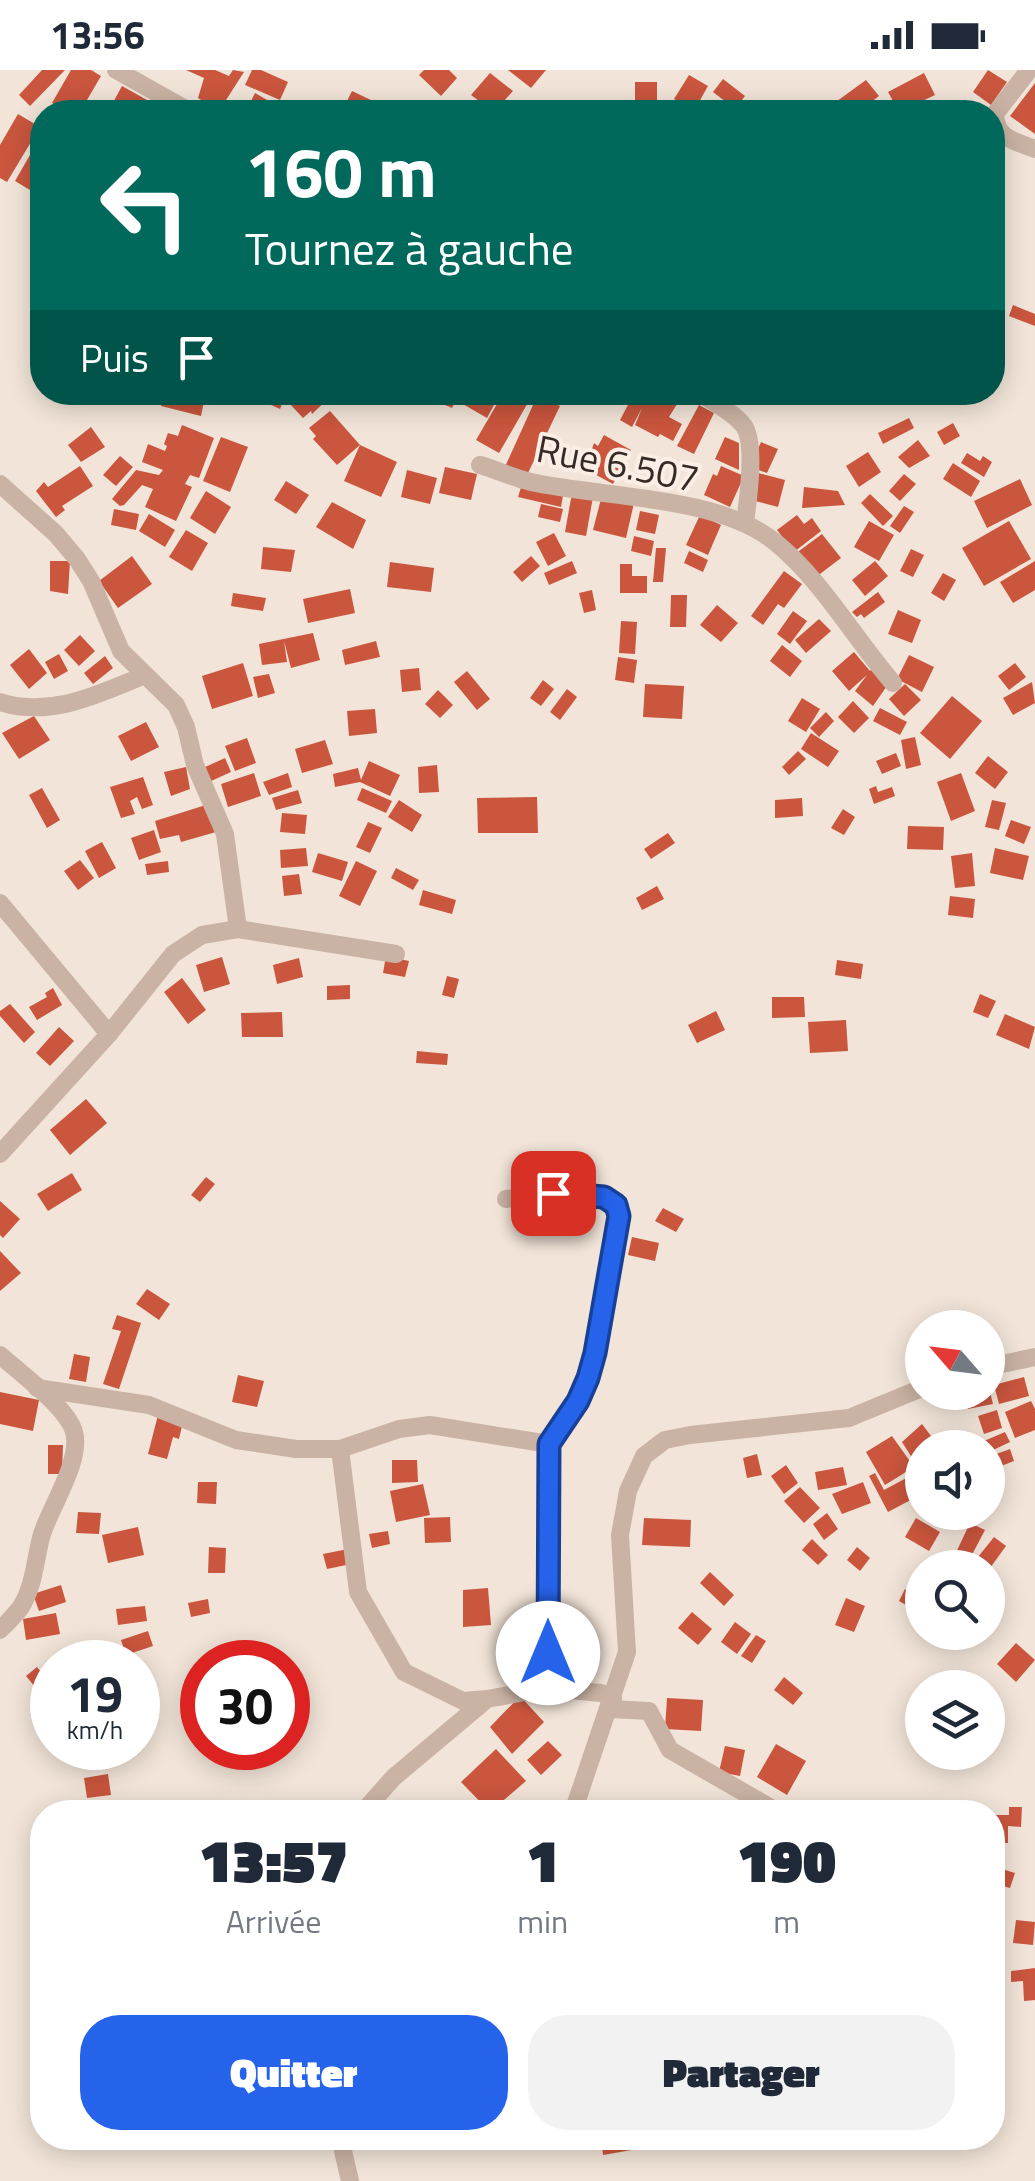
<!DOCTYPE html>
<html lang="fr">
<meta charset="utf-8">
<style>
body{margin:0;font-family:"Titillium Web",sans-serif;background:#f2f2f3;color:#1f2937;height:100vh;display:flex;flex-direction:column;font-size:38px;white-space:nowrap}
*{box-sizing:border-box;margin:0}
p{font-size:32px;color:#747a83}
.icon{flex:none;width:55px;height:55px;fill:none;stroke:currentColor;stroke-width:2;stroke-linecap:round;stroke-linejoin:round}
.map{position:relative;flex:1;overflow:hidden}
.sheet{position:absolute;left:30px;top:1730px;width:975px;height:350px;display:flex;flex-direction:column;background:#fff;border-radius:40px;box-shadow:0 5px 25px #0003}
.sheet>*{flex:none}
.banner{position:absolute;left:30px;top:30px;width:975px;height:305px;border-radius:40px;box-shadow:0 5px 25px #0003;background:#00695c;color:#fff;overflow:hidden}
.needle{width:65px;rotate:298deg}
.buttons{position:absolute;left:905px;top:1240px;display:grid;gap:20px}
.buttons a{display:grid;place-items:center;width:100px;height:100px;border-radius:50%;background:#fff;box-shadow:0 5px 25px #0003;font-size:50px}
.speed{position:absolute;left:30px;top:1570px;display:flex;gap:20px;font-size:50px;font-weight:700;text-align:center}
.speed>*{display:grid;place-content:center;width:130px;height:130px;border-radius:50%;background:#fff;box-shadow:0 5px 25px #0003;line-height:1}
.speed small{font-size:25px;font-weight:400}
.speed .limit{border:15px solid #d22;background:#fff;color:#111}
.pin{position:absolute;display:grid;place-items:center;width:85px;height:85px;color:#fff;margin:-42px;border-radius:20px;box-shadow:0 5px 15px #0006}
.me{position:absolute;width:110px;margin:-55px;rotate:0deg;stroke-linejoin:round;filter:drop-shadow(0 0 8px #0008)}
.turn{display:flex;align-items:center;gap:35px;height:210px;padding:0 50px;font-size:45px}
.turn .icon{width:130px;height:130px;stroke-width:2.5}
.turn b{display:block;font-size:70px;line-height:85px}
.then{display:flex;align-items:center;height:95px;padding:0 50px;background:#0003;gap:20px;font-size:38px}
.eta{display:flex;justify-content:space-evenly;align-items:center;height:170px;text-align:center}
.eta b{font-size:60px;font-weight:800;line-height:70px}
.cta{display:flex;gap:20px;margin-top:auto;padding:20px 50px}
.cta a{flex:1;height:115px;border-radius:40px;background:#2563eb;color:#fff;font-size:40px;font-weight:800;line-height:115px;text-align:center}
.cta a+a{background:#f2f2f3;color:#1f2937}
.status{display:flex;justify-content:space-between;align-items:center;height:70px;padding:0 50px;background:#fff;direction:ltr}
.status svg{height:28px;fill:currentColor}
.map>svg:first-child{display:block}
</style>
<div class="status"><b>13:56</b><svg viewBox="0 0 49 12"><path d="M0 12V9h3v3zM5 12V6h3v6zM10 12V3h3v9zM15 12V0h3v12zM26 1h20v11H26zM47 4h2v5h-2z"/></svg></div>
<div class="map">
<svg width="1035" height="2111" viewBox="0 0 1035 2111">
<rect width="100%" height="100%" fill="#f2e4d8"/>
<g fill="#ca563e">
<path d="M42 0H65L30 36 19 25Z"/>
<path d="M71 0H91L101 6 80 42H69L52 33Z"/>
<path d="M186 0H215L229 6 233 0 244 2 219 41 198 28 204 8Z"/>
<path d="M252 0H261L288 12 280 30 245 15Z"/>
<path d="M424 0H449L457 8 441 26 419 5Z"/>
<path d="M508 0H546L531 18Z"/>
<path d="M988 0 1007 12 991 35 973 22Z"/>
<path d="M490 3 513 21 494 42 471 25Z"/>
<path d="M924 3 935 25 899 42 888 22Z"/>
<path d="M689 5 708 16 694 41 674 29Z"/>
<path d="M723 9 745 26 735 39 713 22Z"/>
<path d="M866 10 879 26 858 42H822Z"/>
<rect x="635" y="12" width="22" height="30"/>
<path d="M1035 13V64L1010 46Z"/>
<path d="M122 16 147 30 140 42H101L105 35 110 38Z"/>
<path d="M352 21 373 31 367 42 342 41Z"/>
<path d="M255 23 269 31 263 42H232L238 31 248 37Z"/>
<path d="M18 44 40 57 7 112 0 108V75Z"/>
<path d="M42 64V111L35 123 15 111Z"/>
<path d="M1013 235 1035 244V256L1009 246Z"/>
<path d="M164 322H206L201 346 161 336Z"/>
<path d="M242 322H287L280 339Z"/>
<path d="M299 322H326L331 326 312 344 311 341 303 348 289 333Z"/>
<path d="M452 322H501L487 348 456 330 452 338 445 335Z"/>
<path d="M504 322 533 324 499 383 476 370Z"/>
<path d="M621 322H656L677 334 669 347 682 354 673 371 660 364 658 367 635 355 642 338 632 357 620 350 630 331 619 325Z"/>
<path d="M538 324 560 336 527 405 504 399Z"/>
<path d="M699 335 714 343 694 384 677 376Z"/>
<path d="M330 341 360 375 337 395 313 369 316 366 309 358Z"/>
<path d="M909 348 914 358 883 374 878 363Z"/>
<path d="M953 353 960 366 944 375 937 362Z"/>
<path d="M182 355 214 368 199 408 190 405 185 414 192 417 176 451 145 437 153 419 142 415 124 435 120 436 112 429 136 400 159 405 163 400 142 392 148 374 165 381 167 376 164 374 168 363 178 366Z"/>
<path d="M91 357 105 377 81 392 68 375Z"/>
<path d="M604 365 631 380 613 414 585 399 594 373 598 376Z"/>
<path d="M221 367 248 377 230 422 203 411Z"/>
<path d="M725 367 739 373V400L715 389Z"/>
<path d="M918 370 930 386 909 398 898 387Z"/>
<path d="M761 372 778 379 767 403 750 397Z"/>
<path d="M360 375 397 392 381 427 344 411Z"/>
<path d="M868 382 881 402 859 417 846 396Z"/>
<path d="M967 383 980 391 983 386 992 392 984 407 961 393Z"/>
<path d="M120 386 133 397 116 416 103 405Z"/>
<path d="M953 393 980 411 971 427 943 409Z"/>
<path d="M80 396 93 416 62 436 65 440 56 447 36 421 44 412 48 417Z"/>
<path d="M721 396 744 406 730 437 704 425 713 404 717 406Z"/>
<path d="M445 397 477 404 471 430 439 423Z"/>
<path d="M407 400 437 408 430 434 401 427Z"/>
<path d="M758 403 785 410 778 437 751 430Z"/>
<path d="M904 404 916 414 900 431 889 421Z"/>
<path d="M1020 409 1032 435 987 458 974 431Z"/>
<path d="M286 411 309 425 296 444 274 430Z"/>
<path d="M523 411 564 420 561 437 518 427Z"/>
<path d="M804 417 838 421 845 435 802 438Z"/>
<path d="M206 421 231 437 215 464 190 448Z"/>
<path d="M572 423 593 427 586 466 565 462Z"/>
<path d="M870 424 893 446 883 456 861 433Z"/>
<path d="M602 425 634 433 626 468 593 460Z"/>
<path d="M332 432 366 450 353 479 316 457Z"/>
<path d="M541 434 563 439 560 452 538 447Z"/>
<path d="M904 436 914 442 900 463 890 456Z"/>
<path d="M114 439 139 444 136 460 111 455Z"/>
<path d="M640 441 659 445 655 464 636 460Z"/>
<path d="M149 444 175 460 165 477 139 461Z"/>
<path d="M700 445 721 455 708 485 686 475Z"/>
<path d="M797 445 804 454 812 448 821 461 794 482 777 460Z"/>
<path d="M869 451 894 465 879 491 854 477Z"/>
<path d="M1009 451 1031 489 984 516 962 478Z"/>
<path d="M186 460 208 473 192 501 169 487Z"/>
<path d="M554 463 566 486 548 496 536 472Z"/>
<path d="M822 464 841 488 816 507 795 484Z"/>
<path d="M634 466 654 471 651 486 631 481Z"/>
<path d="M263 477 295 480 291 502 261 499Z"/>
<path d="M656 478H666L663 512H653Z"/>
<path d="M911 479 924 485 913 507 900 501Z"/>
<path d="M689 481 708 490 703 502 684 493Z"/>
<path d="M132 486 152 514 118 538 99 511Z"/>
<path d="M531 486 540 496 522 512 513 502Z"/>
<path d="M50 491H70L68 524 50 521Z"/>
<path d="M572 491 577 503 549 515 544 503Z"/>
<path d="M875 491 888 506 865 526 852 510Z"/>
<path d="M1035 491V520L1013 533 1000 512Z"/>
<path d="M390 492 434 498 431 522 387 517Z"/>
<path d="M620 494H632V506H647V523H620Z"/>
<path d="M784 501 802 514 784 538 778 534 763 555 751 546Z"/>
<path d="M943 503 956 510 944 531 931 523Z"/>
<path d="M350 519 355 543 308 553 303 529Z"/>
<path d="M592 520 596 540 584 543 579 523Z"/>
<path d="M878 522 885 532 864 548 861 544 857 547 852 542Z"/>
<path d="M233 523 266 528 263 541 231 536Z"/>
<path d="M671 525H687L686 557H670Z"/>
<path d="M717 535 738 553 721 572 700 555Z"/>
<path d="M898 540 921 550 912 573 888 564Z"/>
<path d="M793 541 807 551 790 574 777 564Z"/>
<path d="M819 549 831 561 806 583 795 570Z"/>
<path d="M621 551 637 552 635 584 619 583Z"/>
<path d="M313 563 320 590 291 598 284 571 287 592 262 595 259 574Z"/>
<path d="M80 565 95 581 79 596 64 580Z"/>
<path d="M376 571 380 587 345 595 342 580Z"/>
<path d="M782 575 802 591 790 607 770 591Z"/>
<path d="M29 579 47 603 29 619 10 595Z"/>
<path d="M854 582 870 601 872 599 889 613 873 636 855 621 867 605 849 621 832 601Z"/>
<path d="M59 584 68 601 54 609 45 592Z"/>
<path d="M909 585 934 597 922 622 897 609Z"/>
<path d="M105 586 113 598 93 614 84 603Z"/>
<path d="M618 587 637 590 634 613 615 610Z"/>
<path d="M243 593 253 626 212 639 202 606Z"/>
<path d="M1015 593 1026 607 1009 620 998 606Z"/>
<path d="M419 598 421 620 402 622 400 600Z"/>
<path d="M467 601 490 629 477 640 454 612Z"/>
<path d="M269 604 275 623 258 628 253 607Z"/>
<path d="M543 610 554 619 541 636 530 628Z"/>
<path d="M1032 612 1035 633 1013 645 1003 628Z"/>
<path d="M645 614 684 616 682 649 643 647Z"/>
<path d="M905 614 921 630 904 646 889 629Z"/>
<path d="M567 619 577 627 560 650 550 642Z"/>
<path d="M438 620 453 635 440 648 425 634Z"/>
<path d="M952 626 982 651 950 689 920 663Z"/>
<path d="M802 628 820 639 806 662 788 651Z"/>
<path d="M853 631 869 648 854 663 838 647Z"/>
<path d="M880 638 907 652 900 665 873 651Z"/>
<path d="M375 639 377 663 349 666 347 641Z"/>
<path d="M826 642 834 651 819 667 810 658Z"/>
<path d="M34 646 50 670 19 689 2 663Z"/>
<path d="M146 652 159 677 131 691 118 666Z"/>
<path d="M811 663 839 681 828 697 801 679Z"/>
<path d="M915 667 921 695 906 699 901 670Z"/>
<path d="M247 668 256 693 235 701 225 676Z"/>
<path d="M325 670 333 694 302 703 295 679Z"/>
<path d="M798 681 806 689 789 705 782 697Z"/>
<path d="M896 683 901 696 882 704 876 691Z"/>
<path d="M988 686 1008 702 995 719 975 703Z"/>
<path d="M225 688 231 702 209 712 203 698Z"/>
<path d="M369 691 400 705 390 726 360 712 335 717 333 704 358 698 361 710Z"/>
<path d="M437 695 439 722 419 723 418 697Z"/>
<path d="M186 697 190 719 171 726 164 702Z"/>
<path d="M254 703 261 726 228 737 221 714Z"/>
<path d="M288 703 292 717 269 725 263 712Z"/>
<path d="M961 703 975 741 951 751 937 712Z"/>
<path d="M143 707 153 735 142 739 137 727 130 731 135 744 121 748 110 717Z"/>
<path d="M876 716 878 722 892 717 895 726 874 734 869 719Z"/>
<path d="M42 718 60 750 47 758 29 725Z"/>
<path d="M362 718 392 731 386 743 357 730Z"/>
<path d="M298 720 302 733 276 740 272 728Z"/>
<path d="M537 727 538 763H478L477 728Z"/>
<path d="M802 728 803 746 775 748V730Z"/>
<path d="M399 730 422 745 412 762 388 747Z"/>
<path d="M992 730 1006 733 999 760 985 757Z"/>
<path d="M209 734 216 762 181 772 179 765 160 769 155 751Z"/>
<path d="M843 739 855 747 844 765 831 758Z"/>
<path d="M282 743 307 745 305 764 280 762Z"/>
<path d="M1011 750 1031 757 1024 774 1005 766Z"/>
<path d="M368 752 382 758 370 783 356 777Z"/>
<path d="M908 756 944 757 943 780 907 779Z"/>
<path d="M154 760 161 782 139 790 131 768Z"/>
<path d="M668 763 675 773 651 789 644 779Z"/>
<path d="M102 772 116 798 99 808 85 781Z"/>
<path d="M306 778 308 796 281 798 280 780Z"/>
<path d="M995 778 1029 786 1023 810 990 803Z"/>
<path d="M318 783 348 792 342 811 312 802Z"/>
<path d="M972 783 975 816 955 818 951 786Z"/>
<path d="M80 790 94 808 78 820 64 801Z"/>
<path d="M168 791 169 802 147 805 145 794Z"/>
<path d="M356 791 377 801 360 836 339 826Z"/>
<path d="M396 798 419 810 413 820 391 808Z"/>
<path d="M299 804 302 824 284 826 282 806Z"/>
<path d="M657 816 664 829 642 840 636 828Z"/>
<path d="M423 820 456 830 452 844 419 835Z"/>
<path d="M950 826 975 829 973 848 948 845Z"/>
<path d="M386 886 409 891 405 907 383 903Z"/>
<path d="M222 887 230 914 204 922 196 895Z"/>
<path d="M299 888 303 907 277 914 273 895Z"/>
<path d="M837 890 863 894 861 909 835 905Z"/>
<path d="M447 906 459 909 454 928 442 925Z"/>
<path d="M182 908 206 940 188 954 164 922Z"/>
<path d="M350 915V929L327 930V916Z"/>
<path d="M53 918 62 935 37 950 29 937 47 927 45 923Z"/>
<path d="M980 924 996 931 988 948 973 942Z"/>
<path d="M772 927H804L805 947 772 948Z"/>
<path d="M10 934 35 962 24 973 0 946V941Z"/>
<path d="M716 941 725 960 697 973 688 955Z"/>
<path d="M282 942 283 967H242L241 943Z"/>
<path d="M1005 944 1035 957 1029 979 996 965Z"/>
<path d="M846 950 848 981 810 983 808 952Z"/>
<path d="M59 957 74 971 50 996 36 983Z"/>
<path d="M417 981 448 984 447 995 416 993Z"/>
<path d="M86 1029 107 1053 70 1085 50 1060Z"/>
<path d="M72 1103 82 1120 48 1141 37 1124Z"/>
<path d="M206 1107 215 1114 200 1132 191 1125Z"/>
<path d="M0 1131 20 1149 3 1168 0 1165Z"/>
<path d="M663 1138 684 1149 676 1162 655 1151Z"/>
<path d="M632 1167 659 1173 655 1191 628 1185Z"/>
<path d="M0 1181 21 1203 0 1221Z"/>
<path d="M147 1219 170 1234 159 1250 136 1234Z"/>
<path d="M117 1245 141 1253 119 1319 103 1314 121 1261 112 1259Z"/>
<path d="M74 1284 90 1287 86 1312 69 1309Z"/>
<path d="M238 1305 264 1311 257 1337 232 1332Z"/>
<path d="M1024 1307 1029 1326 999 1334 994 1315Z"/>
<path d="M0 1322 39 1330 33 1361 0 1354Z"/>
<path d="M965 1322H990L993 1334 968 1339Z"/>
<path d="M1031 1331 1035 1339V1360L1015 1368 1005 1342Z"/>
<path d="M997 1340 1002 1358 984 1364 978 1346Z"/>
<path d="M158 1345 183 1352 179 1369 173 1367 167 1389 148 1384Z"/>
<path d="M922 1354 940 1378H922V1390L916 1394 902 1372Z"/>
<path d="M1005 1362 1010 1372 989 1382 984 1371Z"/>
<path d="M892 1366 914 1397 885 1415 866 1382Z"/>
<path d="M48 1375H63L62 1404H48Z"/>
<path d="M1010 1379 1014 1391 996 1398 991 1386Z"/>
<path d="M757 1384 762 1405 747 1408 743 1388Z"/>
<path d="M392 1390H417L418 1412 392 1413Z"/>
<path d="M786 1395 798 1413 784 1424 771 1406Z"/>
<path d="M843 1397 847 1415 818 1420 815 1402Z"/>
<path d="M875 1403 884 1420 912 1405 922 1424 888 1442 869 1406Z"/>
<path d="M198 1412H217L216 1434 197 1433Z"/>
<path d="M863 1412 871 1433 842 1444 832 1424Z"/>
<path d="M423 1414 430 1445 396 1452 390 1421Z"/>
<path d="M800 1417 820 1438 804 1453 784 1431Z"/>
<path d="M78 1442 101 1443 99 1464 76 1463Z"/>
<path d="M827 1443 838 1459 824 1470 813 1454Z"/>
<path d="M450 1447 451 1472 425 1473 424 1448Z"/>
<path d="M644 1448 691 1450 690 1477 642 1475Z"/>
<path d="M916 1448 940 1462 929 1481 905 1467Z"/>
<path d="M970 1453 985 1460 965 1498 952 1491Z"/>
<path d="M138 1457 144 1485 108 1493 102 1465Z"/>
<path d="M388 1461 390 1474 372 1478 369 1464Z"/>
<path d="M994 1467 1006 1476 990 1498H982L974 1492Z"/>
<path d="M812 1469 828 1485 818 1495 802 1480Z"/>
<path d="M209 1477 226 1478 225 1503H208Z"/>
<path d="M857 1477 870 1488 860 1501 847 1490Z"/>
<path d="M348 1479 351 1494 327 1499 323 1484Z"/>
<path d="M710 1502 734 1525 724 1536 700 1513Z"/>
<path d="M61 1515 66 1532 39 1541 33 1524Z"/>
<path d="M488 1518 491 1555 463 1557V1520Z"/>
<path d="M905 1519 922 1528V1544L899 1531Z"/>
<path d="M846 1528 865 1536 854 1562 835 1555Z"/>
<path d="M208 1529 210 1543 191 1547 188 1533Z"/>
<path d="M145 1536 147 1551 118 1555 116 1539Z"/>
<path d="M692 1542 712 1559 698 1575 678 1558Z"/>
<path d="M56 1543 60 1564 26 1570 23 1549Z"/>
<path d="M735 1552 751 1564 737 1584 721 1572Z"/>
<path d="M148 1561 153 1576 126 1585 121 1570Z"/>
<path d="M563 1563 597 1566 594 1598 561 1596Z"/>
<path d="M756 1565 766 1571 752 1593 741 1586Z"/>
<path d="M1016 1573 1035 1590 1016 1612 997 1594Z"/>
<path d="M37 1597 51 1614 40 1623 26 1606Z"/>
<path d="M784 1607 803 1623 793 1635 774 1620Z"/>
<path d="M520 1626 544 1652 512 1684 490 1657Z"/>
<path d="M667 1628 703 1630 701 1661 665 1659Z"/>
<path d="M548 1671 562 1685 541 1705 527 1690Z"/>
<path d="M776 1674 806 1691 787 1725 757 1707Z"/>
<path d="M725 1676 745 1680 740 1706 719 1702Z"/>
<path d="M496 1679 526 1711 490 1742 461 1712Z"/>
<path d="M108 1704 111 1725 87 1728 84 1708Z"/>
<path d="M1009 1737H1022L1021 1757 1008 1756V1773H992V1745H1009Z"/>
<path d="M992 1796 1015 1803 1010 1818 992 1813Z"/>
<path d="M1016 1850 1035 1852 1033 1875 1013 1873Z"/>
<path d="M1035 1898V1930L1024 1931 1023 1911 1011 1912V1901Z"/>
<path d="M601 2068H684V2071L603 2085Z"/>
</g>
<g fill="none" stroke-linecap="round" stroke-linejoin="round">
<g stroke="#cab3a4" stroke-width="18">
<path d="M116 0 191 42"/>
<path d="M1029 0 995 44C996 69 1015 71 1035 79"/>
<path d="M698 322C713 332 733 342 744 356 756 374 748 431 745 452"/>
<path d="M480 395C497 400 514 408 531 412 603 428 717 425 775 472 822 510 854 568 893 613"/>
<path d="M0 414 56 464 77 489 91 511 121 581 176 635 186 657 195 695 225 764 238 859"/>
<path d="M0 632C51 648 96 625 143 606"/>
<path d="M0 833 109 964 0 1084"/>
<path d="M109 964 173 884 202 865 238 859 396 884"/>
<path d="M506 1129 553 1123 604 1127 612 1130 619 1140 595 1283 588 1308 578 1331 549 1374 547 1618 601 1623 613 1628"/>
<path d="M0 1285C20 1303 67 1337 74 1362 82 1390 51 1436 42 1464 35 1488 35 1514 21 1537 15 1545 7 1553 0 1560"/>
<path d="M988 1297 1035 1287"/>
<path d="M37 1318 149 1335 236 1370 296 1379H340L399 1359 430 1355 549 1374"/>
<path d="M340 1379 358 1522 404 1602 463 1631 487 1629"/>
<path d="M610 1639 649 1641 670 1680 778 1742"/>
<path d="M363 1742 393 1708 487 1629 547 1618"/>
<path d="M573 1742 627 1582 620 1465 628 1421 644 1386 665 1370 690 1365 849 1348 922 1318"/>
<path d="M340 2068 350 2111"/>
</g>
</g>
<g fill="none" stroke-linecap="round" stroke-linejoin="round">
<g stroke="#184099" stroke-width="25">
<path id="route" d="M548 1583 549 1374 578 1331 588 1308 595 1283 619 1146 616 1135 604 1127 553 1123"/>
</g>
<use href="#route" stroke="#2563eb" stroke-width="18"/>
</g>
<g text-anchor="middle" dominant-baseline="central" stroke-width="8" stroke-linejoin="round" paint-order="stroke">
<g font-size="38" fill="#352a26" stroke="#faeee5">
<text transform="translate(618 393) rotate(11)">Rue 6.507</text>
</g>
</g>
</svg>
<div class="buttons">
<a><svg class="needle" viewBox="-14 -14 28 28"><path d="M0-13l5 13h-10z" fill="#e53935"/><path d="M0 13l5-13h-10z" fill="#747a83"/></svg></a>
<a><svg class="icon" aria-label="sound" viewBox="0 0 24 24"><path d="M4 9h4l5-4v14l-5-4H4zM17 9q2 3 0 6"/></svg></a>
<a><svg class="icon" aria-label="search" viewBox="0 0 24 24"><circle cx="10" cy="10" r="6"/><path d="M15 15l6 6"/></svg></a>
<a><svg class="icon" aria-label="layers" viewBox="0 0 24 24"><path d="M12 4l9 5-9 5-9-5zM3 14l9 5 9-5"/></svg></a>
</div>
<div class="speed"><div>19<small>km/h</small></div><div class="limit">30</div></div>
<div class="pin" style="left:553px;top:1123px;background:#d93025"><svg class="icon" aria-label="arrive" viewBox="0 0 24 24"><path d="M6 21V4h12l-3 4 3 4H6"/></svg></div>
<svg class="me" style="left:548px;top:1583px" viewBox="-20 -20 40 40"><circle r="19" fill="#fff"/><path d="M0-13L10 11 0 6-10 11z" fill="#2563eb"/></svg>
<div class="banner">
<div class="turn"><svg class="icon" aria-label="left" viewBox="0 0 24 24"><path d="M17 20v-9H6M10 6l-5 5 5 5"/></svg><div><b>160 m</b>Tournez à gauche</div></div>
<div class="then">Puis<svg class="icon" aria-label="arrive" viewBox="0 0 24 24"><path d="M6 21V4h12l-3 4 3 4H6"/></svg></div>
</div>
<section class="sheet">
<div class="eta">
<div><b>13:57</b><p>Arrivée</p></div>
<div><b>1</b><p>min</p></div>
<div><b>190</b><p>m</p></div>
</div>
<div class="cta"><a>Quitter</a><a>Partager</a></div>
</section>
</div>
